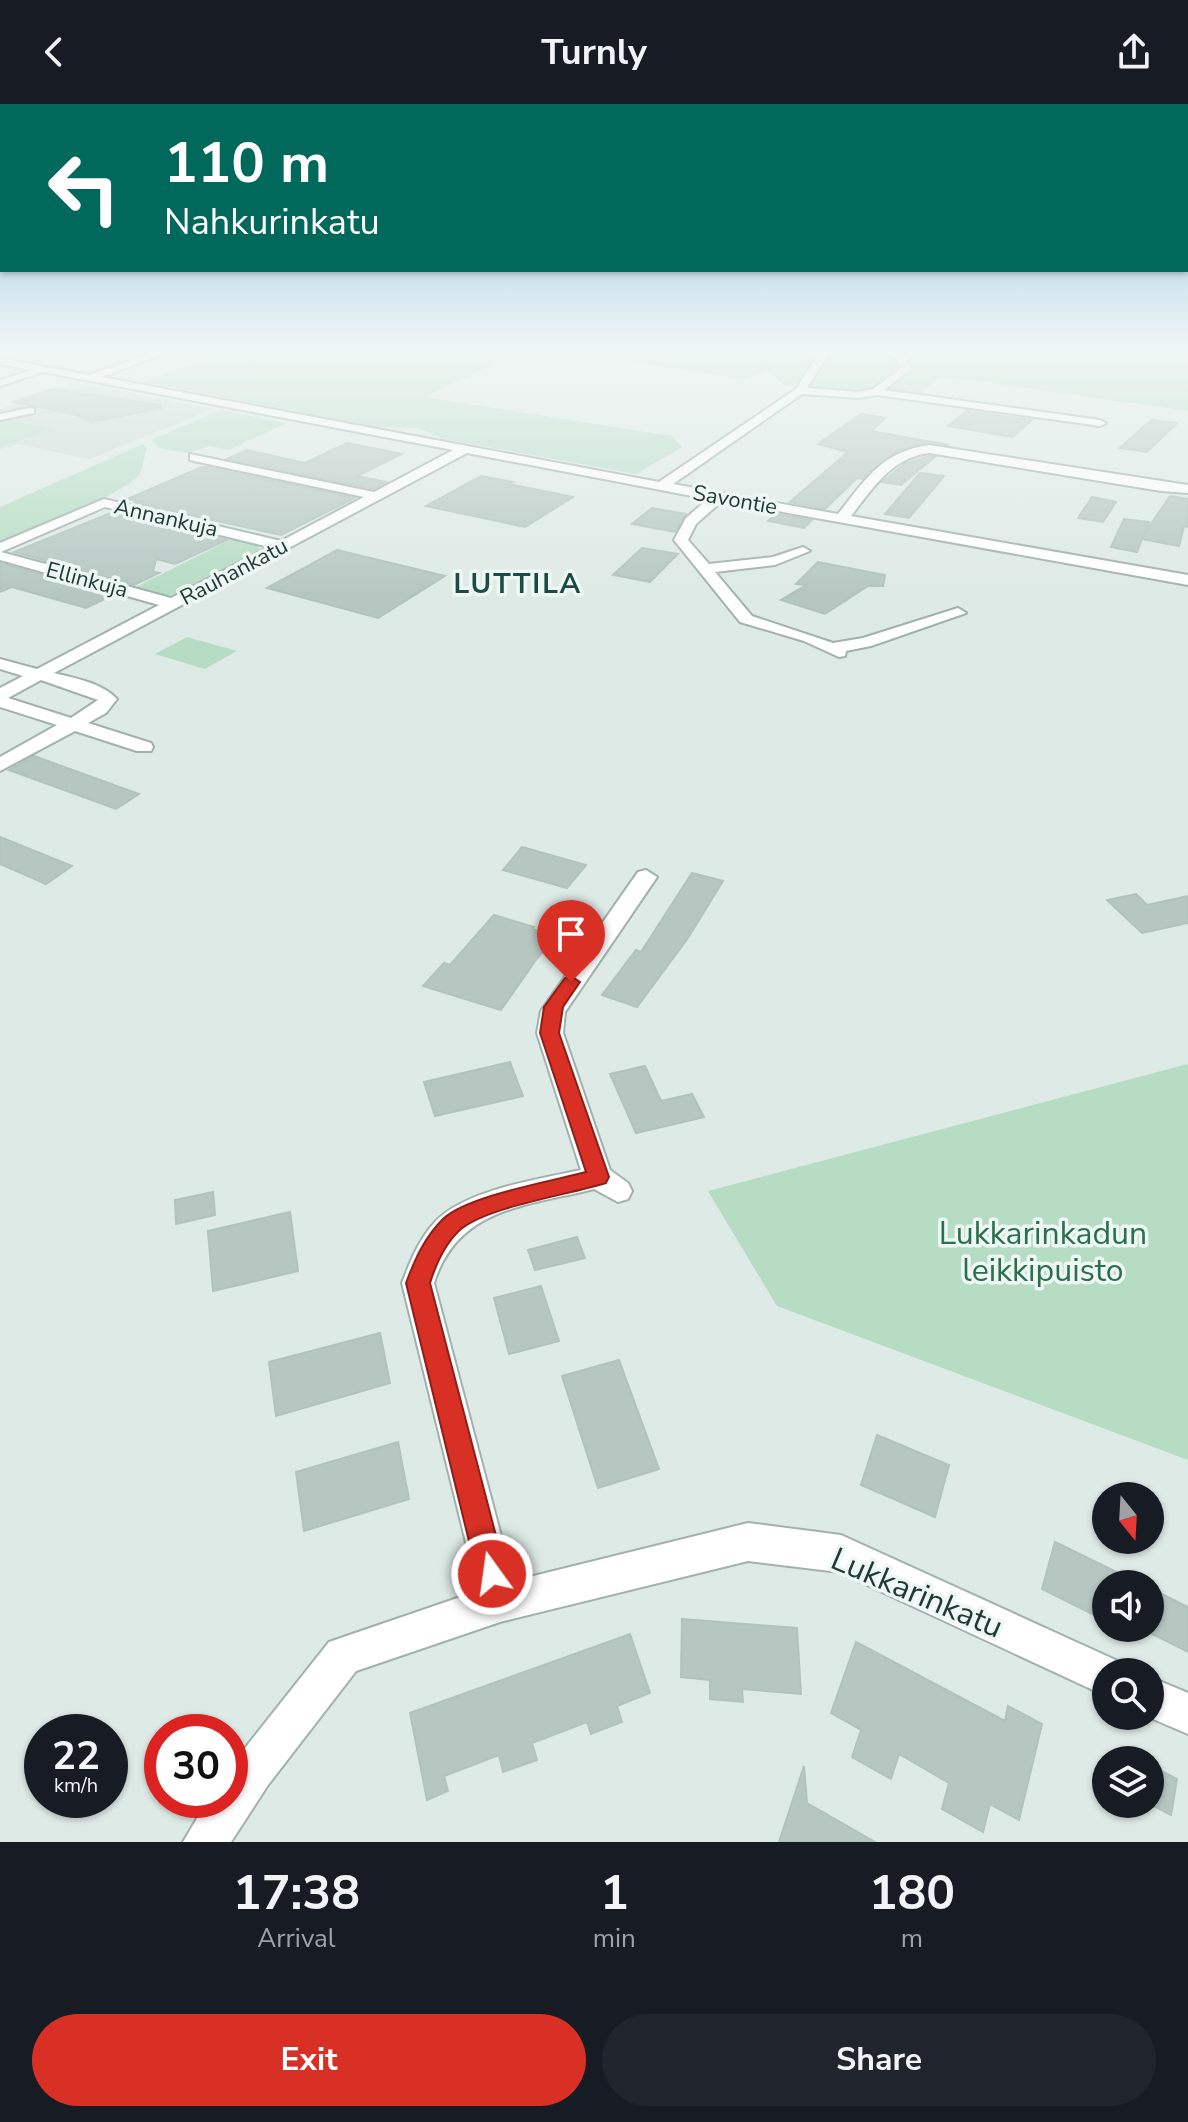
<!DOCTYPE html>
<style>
body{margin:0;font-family:"Nunito Sans",sans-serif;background:#20242c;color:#f1f3f6;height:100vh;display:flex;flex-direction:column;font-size:30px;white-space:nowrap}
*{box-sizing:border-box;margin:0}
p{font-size:26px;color:#9ea1a6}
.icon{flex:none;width:44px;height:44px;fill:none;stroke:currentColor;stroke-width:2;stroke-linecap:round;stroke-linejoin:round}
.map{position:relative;height:1738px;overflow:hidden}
.drawer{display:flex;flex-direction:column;background:#171b24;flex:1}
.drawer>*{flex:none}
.hud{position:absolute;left:0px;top:0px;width:1188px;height:168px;box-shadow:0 2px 6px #0004;background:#00695c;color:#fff;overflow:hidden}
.needle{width:52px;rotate:162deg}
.fabs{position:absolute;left:1092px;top:1378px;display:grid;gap:16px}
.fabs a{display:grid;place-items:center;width:72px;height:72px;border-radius:50%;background:#171b24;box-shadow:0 2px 6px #0004;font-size:40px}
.speed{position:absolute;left:24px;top:1610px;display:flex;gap:16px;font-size:40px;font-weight:700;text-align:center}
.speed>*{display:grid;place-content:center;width:104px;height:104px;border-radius:50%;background:#171b24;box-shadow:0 2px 6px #0004;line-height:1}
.speed small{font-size:20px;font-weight:400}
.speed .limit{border:12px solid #d22;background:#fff;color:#111}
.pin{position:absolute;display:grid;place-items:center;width:68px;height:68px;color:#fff;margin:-82px -34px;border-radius:50% 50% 50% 0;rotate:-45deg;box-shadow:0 0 8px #0007}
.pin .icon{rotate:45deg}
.me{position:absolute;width:88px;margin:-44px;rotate:346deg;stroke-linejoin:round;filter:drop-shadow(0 0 6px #0008)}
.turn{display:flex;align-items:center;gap:28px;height:168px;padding:0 32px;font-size:36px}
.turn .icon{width:104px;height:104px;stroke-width:2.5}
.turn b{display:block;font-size:56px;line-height:68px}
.eta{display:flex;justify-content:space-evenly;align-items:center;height:136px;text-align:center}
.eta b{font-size:48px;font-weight:700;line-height:56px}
.primary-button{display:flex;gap:16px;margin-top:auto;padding:16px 32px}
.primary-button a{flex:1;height:92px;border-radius:48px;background:#d93025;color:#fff;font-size:32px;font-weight:700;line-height:92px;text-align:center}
.primary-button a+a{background:#20242c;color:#f1f3f6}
header{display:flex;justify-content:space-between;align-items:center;height:104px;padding:0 32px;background:#171b24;font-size:36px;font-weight:700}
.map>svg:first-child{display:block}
</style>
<header><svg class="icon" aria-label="back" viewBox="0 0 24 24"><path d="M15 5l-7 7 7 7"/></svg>Turnly<svg class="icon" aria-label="share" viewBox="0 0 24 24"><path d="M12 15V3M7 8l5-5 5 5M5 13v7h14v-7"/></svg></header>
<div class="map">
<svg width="1188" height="1738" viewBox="0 0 1188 1738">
<rect width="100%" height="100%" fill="#deeae6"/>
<path fill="#ccdad5" d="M74 279 214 305 89 355 18 340 0 346V305Z"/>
<g fill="#b6dcc4">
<path d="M178 247H511L499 258 424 293 672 332 682 343 636 370 444 335 418 324 378 323 145 278 203 257 169 250Z"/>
<path d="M556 247H1177L1188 249V307L940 272 920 290 785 282 768 266 744 275Z"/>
<path d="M221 306 286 319 229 346 210 342 187 349 159 344 151 336Z"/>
<path d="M6 315 53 325 0 343V317Z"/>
<path d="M143 340 147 344 140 370 129 380 95 399 0 440V403Z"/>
<path d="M234 434 257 441 260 446 174 490 163 492 134 484Z"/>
<path d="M187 533 237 547 205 565 155 550Z"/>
<path d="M1188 960V1356L777 1202 708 1087Z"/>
</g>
<g fill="#b6c7c2" stroke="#b0c3bd" stroke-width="2">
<path d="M53 285 161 301V304L92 318 74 310 13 298Z"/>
<path d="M967 307 1032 316 1012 333 948 322Z"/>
<path d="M861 310 885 314 871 327 949 341 928 338 897 347 862 375 857 374 825 405 790 398 848 348 818 340Z"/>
<path d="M1151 316 1177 319 1147 348 1120 344Z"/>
<path d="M347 339 402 350 357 372 386 378 374 385 227 355 247 346 305 359Z"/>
<path d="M929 352 935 353 901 381 882 378 905 360Z"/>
<path d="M202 363H207L355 394 281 431 134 399 138 397 127 395Z"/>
<path d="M920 369 944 372 909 414 885 410Z"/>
<path d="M481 372 513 378 509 380 573 393 525 423 426 402Z"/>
<path d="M1170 392 1188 395V423L1184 422 1179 442 1142 435 1137 448 1111 443 1124 415 1149 418 1144 430Z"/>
<path d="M1092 393 1116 398 1103 418 1078 414Z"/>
<path d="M652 404 686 410 675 428 632 420Z"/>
<path d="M113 408 227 436 175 460 156 455 153 468 159 469 134 481 14 448Z"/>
<path d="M776 410 812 416 804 424 768 417Z"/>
<path d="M642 444 678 450 650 478 613 471Z"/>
<path d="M337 446 445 472 378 514 267 484Z"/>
<path d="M818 458 885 471 883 482H868L825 510 781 496 806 481 796 480Z"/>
<path d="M0 459 113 491 86 504 12 483 0 488Z"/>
<path d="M34 652 139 690 116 705 9 666Z"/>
<path d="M0 733 72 762 46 780 0 760Z"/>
<path d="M522 743 586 761 567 784 503 766Z"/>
<path d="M692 769 723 777 688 834 637 903 602 891 636 846 641 848Z"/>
<path d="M1136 790 1147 801 1188 792V819L1142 829 1107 796Z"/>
<path d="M494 811 534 823 532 825 545 829 541 833 553 837 538 853 501 906 423 882 444 859 450 861Z"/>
<path d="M510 958 523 992 435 1012 424 978Z"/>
<path d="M645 962 661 997 692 990 704 1013 636 1029 610 970Z"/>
<path d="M213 1088 215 1111 176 1120 175 1096Z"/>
<path d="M290 1108 298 1167 213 1187 208 1127Z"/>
<path d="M577 1133 585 1154 535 1166 528 1146Z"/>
<path d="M541 1182 559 1237 509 1250 494 1194Z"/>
<path d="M380 1229 390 1279 276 1312 269 1258Z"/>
<path d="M619 1256 659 1365 598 1384 562 1272Z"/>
<path d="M877 1331 949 1361 935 1413 861 1381Z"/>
<path d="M398 1338 409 1395 304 1427 296 1368Z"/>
<path d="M1055 1438 1141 1480H1106V1517L1042 1485Z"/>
<path d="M1150 1484 1188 1503V1548L1150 1529Z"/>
<path d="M682 1515 797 1524 801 1590 742 1585 743 1598 710 1595V1576L681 1573Z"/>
<path d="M630 1530 650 1589 617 1602 622 1618 591 1630 587 1618 532 1639 537 1656 503 1668 499 1651 444 1672 448 1687 427 1696 410 1609Z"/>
<path d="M856 1538 1005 1617 1008 1602 1042 1620 1019 1716 990 1700 983 1728 942 1705 949 1679 899 1650 891 1675 852 1653 861 1626 831 1609Z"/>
<path d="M1150 1661 1177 1675 1171 1711 1150 1700Z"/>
<path d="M804 1662 807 1699 875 1738H779Z"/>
</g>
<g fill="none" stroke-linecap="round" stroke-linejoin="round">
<g stroke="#a1b1ad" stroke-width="4">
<g id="minor">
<path d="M158 247H172L102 273 659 378 796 285 820 247H830L807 284 858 288 873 285 900 265 898 256 883 247H895L907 253 910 266 884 286 1100 316 1106 319 1100 322 877 291 858 294 802 290 673 380 838 410C866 375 881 348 929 341L1188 381V389L1161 387 929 349C891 354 873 384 851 412L1188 471V481L722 397 696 420 688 436 709 460 773 453 803 443 810 447 775 461 715 468 752 512 833 539 863 534 958 504 966 509 871 542 846 547 845 552 839 553 804 537 740 518 674 436 686 414 708 395 467 349 54 569C75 574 102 579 117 595L106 609 88 619 151 639 153 643 151 647H137L75 627 0 667V653L57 621 0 603V584L23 572 0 565V555L37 565 159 501 0 456V439L104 395 281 437 364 393 194 357 190 356V350L374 388 453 346 43 268 0 282V276L32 266 0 260V254L89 271ZM105 403 269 443 171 494 1 448ZM41 576 98 596 71 614 8 594Z"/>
<path d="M30 304 34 305V309L0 316V310Z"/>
<path d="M646 766 657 773 565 908 563 929 610 1066 628 1079 632 1087 628 1095 618 1098 594 1085C527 1102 458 1103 434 1179L513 1477 748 1419 841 1431 1120 1558 1124 1568H1106V1592L839 1468 748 1457 500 1518 356 1567 268 1681 231 1738H183L208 1696H230V1663L329 1538 478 1487 402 1179C410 1158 419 1135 435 1118 465 1086 539 1075 581 1066L537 929 541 907 638 768Z"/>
<path d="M1150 1573 1188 1589V1630L1146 1612H1150Z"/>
</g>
</g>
<use href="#minor" fill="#fff" fill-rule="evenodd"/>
</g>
<linearGradient id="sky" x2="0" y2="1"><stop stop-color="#80b7df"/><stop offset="0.5" stop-color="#f0f6f4"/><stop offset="1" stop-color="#f0f6f4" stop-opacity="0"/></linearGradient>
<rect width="1188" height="490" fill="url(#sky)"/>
<path fill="#d93025" stroke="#8d1f18" stroke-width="2" d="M571 872 580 878 563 903 559 929 609 1073 606 1079C568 1091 490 1102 461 1125 445 1139 436 1160 430 1179L506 1470 502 1480 492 1484 482 1480 477 1470 406 1179C415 1155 424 1134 443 1115 467 1092 552 1077 586 1068L540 929 544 903 565 874Z"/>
<g text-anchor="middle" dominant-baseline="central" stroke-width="7" stroke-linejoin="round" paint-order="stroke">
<g font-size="22" fill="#1f3935" stroke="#eef7f3">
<text transform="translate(735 396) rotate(10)">Savontie</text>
<text transform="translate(166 414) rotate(13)">Annankuja</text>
<text transform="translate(234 468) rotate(-28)">Rauhankatu</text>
<text transform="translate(87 476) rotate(15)">Ellinkuja</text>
</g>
<g font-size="28" font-weight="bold" letter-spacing="2" fill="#1b4b45" stroke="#eef7f3">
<text x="518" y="480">LUTTILA</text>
</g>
<g font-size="32" fill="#29704c" stroke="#eef7f3">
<text x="1043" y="1129">Lukkarinkadun<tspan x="1043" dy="37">leikkipuisto</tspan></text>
</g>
<g font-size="32" fill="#1f3935" stroke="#eef7f3">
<text transform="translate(917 1489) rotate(23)">Lukkarinkatu</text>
</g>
</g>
</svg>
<div class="fabs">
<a><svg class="needle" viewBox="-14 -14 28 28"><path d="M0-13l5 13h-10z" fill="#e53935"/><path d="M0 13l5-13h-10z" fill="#9ea1a6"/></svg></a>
<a><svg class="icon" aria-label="sound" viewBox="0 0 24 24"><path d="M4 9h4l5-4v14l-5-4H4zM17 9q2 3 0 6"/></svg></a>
<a><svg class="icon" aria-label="search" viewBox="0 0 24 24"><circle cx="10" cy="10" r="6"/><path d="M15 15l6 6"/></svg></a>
<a><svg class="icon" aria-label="layers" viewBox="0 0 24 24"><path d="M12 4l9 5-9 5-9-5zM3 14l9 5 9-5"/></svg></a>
</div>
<div class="speed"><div>22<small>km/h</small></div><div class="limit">30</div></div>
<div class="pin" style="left:571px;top:878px;background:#d93025"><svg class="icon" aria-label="arrive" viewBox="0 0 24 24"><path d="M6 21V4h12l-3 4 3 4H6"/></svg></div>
<svg class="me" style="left:492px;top:1470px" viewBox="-20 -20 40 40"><circle r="17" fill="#d93025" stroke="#fff" stroke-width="3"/><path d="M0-11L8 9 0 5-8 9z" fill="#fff"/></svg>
<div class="hud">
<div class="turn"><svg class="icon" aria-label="left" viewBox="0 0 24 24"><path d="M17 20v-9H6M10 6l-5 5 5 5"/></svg><div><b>110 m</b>Nahkurinkatu</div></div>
</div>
</div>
<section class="drawer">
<div class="eta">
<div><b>17:38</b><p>Arrival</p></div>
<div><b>1</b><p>min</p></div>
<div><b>180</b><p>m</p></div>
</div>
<div class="primary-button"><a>Exit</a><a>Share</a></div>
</section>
